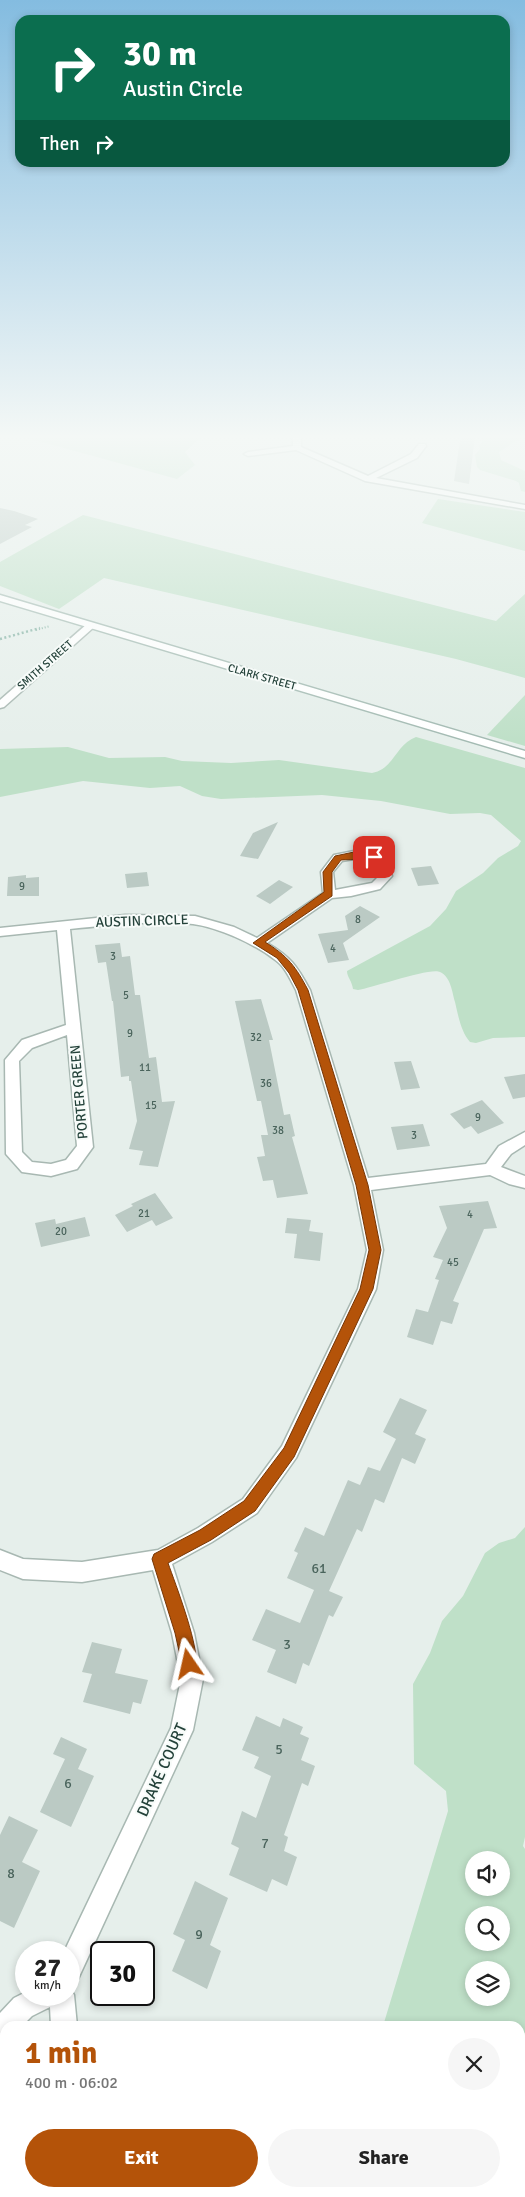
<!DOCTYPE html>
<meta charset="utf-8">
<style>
body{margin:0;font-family:Signika,sans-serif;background:#f6f6f6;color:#222;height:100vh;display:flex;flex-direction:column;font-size:19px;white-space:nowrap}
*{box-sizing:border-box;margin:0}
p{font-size:16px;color:#767676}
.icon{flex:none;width:28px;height:28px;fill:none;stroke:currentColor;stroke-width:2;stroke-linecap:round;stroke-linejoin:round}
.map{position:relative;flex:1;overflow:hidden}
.drawer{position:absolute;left:0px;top:2021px;width:525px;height:176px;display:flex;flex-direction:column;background:#fff;border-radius:15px 15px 0 0;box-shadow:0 2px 8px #0003}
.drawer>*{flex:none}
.top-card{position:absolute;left:15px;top:15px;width:495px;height:152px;border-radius:15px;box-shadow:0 2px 8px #0003;background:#0b6e4f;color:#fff;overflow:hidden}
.fabs{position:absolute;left:465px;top:1851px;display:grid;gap:10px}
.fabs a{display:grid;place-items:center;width:45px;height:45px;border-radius:50%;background:#fff;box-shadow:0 2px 8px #0003;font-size:25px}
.speed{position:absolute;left:15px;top:1941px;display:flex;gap:10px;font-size:25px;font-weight:700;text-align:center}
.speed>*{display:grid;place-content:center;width:65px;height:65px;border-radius:50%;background:#fff;box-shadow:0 2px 8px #0003;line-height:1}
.speed small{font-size:12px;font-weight:400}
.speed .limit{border:2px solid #111;border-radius:8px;background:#fff;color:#111}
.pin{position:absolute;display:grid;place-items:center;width:42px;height:42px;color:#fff;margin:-21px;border-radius:10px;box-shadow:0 2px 8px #0006}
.me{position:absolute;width:55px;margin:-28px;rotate:349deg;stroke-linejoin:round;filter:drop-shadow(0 0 4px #0008)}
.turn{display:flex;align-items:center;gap:18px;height:105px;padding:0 25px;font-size:22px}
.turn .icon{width:65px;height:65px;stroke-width:2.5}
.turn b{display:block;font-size:35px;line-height:42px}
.then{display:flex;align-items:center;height:48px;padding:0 25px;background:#0003;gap:10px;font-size:19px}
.round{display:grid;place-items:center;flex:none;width:52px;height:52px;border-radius:26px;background:#f6f6f6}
.summary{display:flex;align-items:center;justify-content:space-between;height:85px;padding:0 25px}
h1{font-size:30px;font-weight:700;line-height:38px;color:#b45309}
.cta{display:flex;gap:10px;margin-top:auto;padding:10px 25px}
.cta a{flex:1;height:58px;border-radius:30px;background:#b45309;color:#fff;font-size:20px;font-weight:700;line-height:58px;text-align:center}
.cta a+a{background:#f6f6f6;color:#222}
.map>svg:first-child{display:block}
</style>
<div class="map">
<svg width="525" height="2197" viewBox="0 0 525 2197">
<rect width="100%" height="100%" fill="#e6efeb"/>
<g fill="#bfe0c8" fill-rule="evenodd">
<path d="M9 433H205L185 452 195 465 177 479Z"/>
<path d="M473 433H525V435L499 452 501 460 525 471V492L521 491 519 483 516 481 480 470 477 467 475 455 480 449 479 446 483 440Z"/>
<path d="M438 499 525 512V551L422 523Z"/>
<path d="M83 515 496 621 525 594V678L456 659 104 578 59 609 0 586V562Z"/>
<path d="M525 695V746L487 735Z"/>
<path d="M416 737 525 768V1037L493 1038 476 1043 470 1042C461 1032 458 1015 455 1002 452 992 451 977 440 972 431 967 372 988 358 990L353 989C352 981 347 977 347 971L430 926 446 909 456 891 483 873 498 858 518 846 521 841 491 815 480 813 450 814 381 801 322 795 221 799 202 796 180 786 150 788 83 781 0 797V749L68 747 109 758 165 757 182 761 231 763 279 760 372 773C394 769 396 744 416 737Z"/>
<path d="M525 1527V1837L523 1846 525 1849V2197H258L260 2192H520V2026H383L448 1811 446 1791 414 1764 413 1684 430 1653 442 1621 463 1596 485 1553 499 1543 515 1538ZM474 1860H501V1888H474ZM474 1915H501V1942H474ZM474 1970H501V1998H474Z"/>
</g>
<g fill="#bbcac4">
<path d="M461 434 475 437 469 484 454 481Z"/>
<path d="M0 508 14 511 38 519 25 525 32 527 0 544Z"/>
<path d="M278 822 258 859 240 856 253 833Z"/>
<path d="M431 866 439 884 418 886 411 868Z"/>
<path d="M147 872 149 886 127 888 125 874Z"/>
<path d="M26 875V878L39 877V896H7L8 877Z"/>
<path d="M279 880 293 887 270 904 256 896Z"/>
<path d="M360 906 380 917 343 943 349 960 328 963 318 934 348 930 345 916Z"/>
<path d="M120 943 122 957 130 956 135 995H140L149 1058 156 1057 162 1102 175 1101 158 1167 139 1165 143 1151 129 1149 137 1121 131 1081H129V1076L121 1077 113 1001H112L106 962 98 963 95 945Z"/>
<path d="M261 999 273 1040H269L284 1115 290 1114 295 1136 292 1137 308 1194 277 1198 273 1180 263 1181 257 1157 265 1156 261 1135H268L261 1101H257L235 1001Z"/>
<path d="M411 1061 420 1088 401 1090 394 1062Z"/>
<path d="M525 1074V1097L513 1099 504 1077Z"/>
<path d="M482 1100 504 1123 478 1134 471 1126 464 1129 450 1114Z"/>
<path d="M423 1124 430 1146 397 1150 391 1127Z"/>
<path d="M155 1193 173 1218 156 1226 152 1220 127 1232 115 1215 133 1206 131 1204Z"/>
<path d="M488 1201 497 1228 484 1229 453 1301 459 1303 452 1324 441 1321 433 1345 407 1337 416 1309 428 1312 439 1280 435 1279 443 1260 433 1257 447 1228 439 1206Z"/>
<path d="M85 1217 90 1236 41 1247 35 1223 55 1219 56 1224Z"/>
<path d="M287 1218 311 1220 309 1231 323 1233 320 1261 294 1258 297 1234 285 1233Z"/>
<path d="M400 1398 427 1410 415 1434 426 1439 415 1464 402 1458 384 1503 375 1499 362 1532 357 1529 329 1591 343 1597 333 1617 329 1615 309 1666 303 1663 296 1684 267 1672 276 1650 252 1640 266 1609 300 1623 314 1590 287 1578 298 1553 294 1551 305 1527 324 1536 348 1480 360 1485 368 1467 380 1471 396 1439 383 1432Z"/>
<path d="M92 1642 122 1649 115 1673 148 1680 141 1704 133 1702 130 1714 83 1702 92 1674 82 1672Z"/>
<path d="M256 1716 280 1727 283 1718 303 1727 300 1734 309 1738 301 1760 315 1766 308 1786 302 1783 284 1835 288 1837 284 1851 297 1857 287 1886 272 1879 267 1892 229 1875 239 1848 231 1844 242 1811 256 1818 271 1776 254 1768 259 1757 242 1750Z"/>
<path d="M61 1737 87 1749 78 1769 94 1776 71 1827 40 1812 65 1759 53 1754Z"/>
<path d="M9 1816 38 1830 22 1862 40 1871 14 1928 0 1921V1835Z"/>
<path d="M195 1881 228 1898 210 1945 221 1951 207 1989 172 1971 185 1940 173 1934Z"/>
</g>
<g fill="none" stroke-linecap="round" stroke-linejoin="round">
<g stroke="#a8b8b2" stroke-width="3">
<g id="minor">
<path d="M293 433H301V447L368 476 411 454 419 444H425L426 446 417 458 376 478 525 505V509L365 481 296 450 248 456 244 454 248 452 293 446Z"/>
<path d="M90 623 95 626 93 628 4 707 0 708V700L87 624Z"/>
<path d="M354 851 378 854 389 867 392 876 380 889 351 896 332 898 267 943C291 957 297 966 310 990L368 1178 486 1164 499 1146 525 1132V1145L511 1154 501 1167 525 1176V1188L509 1184 490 1175 371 1190 383 1250 376 1289 296 1458 257 1513 212 1542 172 1564 194 1633 203 1679 193 1730 78 1979 69 1982V1952H64L171 1728 181 1679 172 1633 153 1570 82 1582 23 1579 0 1570V1550L23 1559 82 1562 158 1550 198 1528 243 1499 282 1446 358 1289 367 1250 354 1185 296 990C290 979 285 966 274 959 255 944 217 927 193 924 152 920 110 925 70 929L93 1147 77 1169 51 1176 22 1172 6 1154 5 1060 22 1040 66 1025 57 930 0 936V928L125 915 195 916 234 927 257 938 323 893 321 872 334 855ZM354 859 370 860 377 868 380 875 372 883 335 890 333 872 342 861ZM67 1035 77 1146 66 1160 51 1164 32 1162 22 1152 19 1061 32 1048Z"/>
<path d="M69 1986 74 1995 77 2026H51L50 2007 32 2016 22 2026H5V2042L0 2044V2013L14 1998 26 1992V1995H69Z"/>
<path d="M6 2192H37L36 2197H4Z"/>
</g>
</g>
<g stroke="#a4bbb3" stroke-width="3">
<path id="secondary" d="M0 595 525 751V758L0 601Z"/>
</g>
<path stroke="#86b3a5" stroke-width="2" stroke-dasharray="1 2" stroke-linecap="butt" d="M36 630 50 626"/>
<path stroke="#86b3a5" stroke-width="2.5" stroke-dasharray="2 2.5" stroke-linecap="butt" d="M0 639 40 628"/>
<use href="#minor" fill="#fff" fill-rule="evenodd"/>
<use href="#secondary" fill="#fff" fill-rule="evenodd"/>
</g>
<linearGradient id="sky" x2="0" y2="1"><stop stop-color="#84bce0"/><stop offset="0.59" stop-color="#f4f8f6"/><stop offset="1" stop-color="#f4f8f6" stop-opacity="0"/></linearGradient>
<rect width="525" height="740" fill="url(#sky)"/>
<path fill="#b45309" stroke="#753606" d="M354 852 374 854 378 857C372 861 351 859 341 860L332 872V896L265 942C288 956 296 967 308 990L368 1185 381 1250 373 1289 294 1457 255 1511 211 1540 168 1563C175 1583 202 1652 195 1669L189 1672 183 1669 175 1633 152 1559 154 1554 200 1530 244 1501 284 1448 360 1289 369 1250 356 1185 298 990 289 973 277 958 253 943 324 892 323 872 335 856Z"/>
<g text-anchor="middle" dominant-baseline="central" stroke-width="4" stroke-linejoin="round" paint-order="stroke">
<g font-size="11" fill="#24423a" stroke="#f7fbf9">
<text transform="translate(45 665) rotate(-41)">SMITH STREET</text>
<text transform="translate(262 677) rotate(16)">CLARK STREET</text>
</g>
<g font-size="11" fill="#4a645c">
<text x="22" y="886">9</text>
<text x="358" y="919">8</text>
<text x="333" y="948">4</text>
<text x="113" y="956">3</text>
<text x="126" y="995">5</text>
<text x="130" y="1033">9</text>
<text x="256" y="1037">32</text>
<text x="145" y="1067">11</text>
<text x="266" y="1083">36</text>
<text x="151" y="1105">15</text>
<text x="478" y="1117">9</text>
<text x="278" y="1130">38</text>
<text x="414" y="1135">3</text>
<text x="144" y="1213">21</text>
<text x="470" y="1214">4</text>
<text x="61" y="1231">20</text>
<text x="453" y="1262">45</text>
</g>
<g font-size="14" fill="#24423a" stroke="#f7fbf9">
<text transform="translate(142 921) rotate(-2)">AUSTIN CIRCLE</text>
<text transform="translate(79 1092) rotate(-95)">PORTER GREEN</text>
</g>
<g font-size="14" fill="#4a645c">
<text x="319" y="1568">61</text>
<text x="287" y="1644">3</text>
<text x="279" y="1749">5</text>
<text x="68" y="1783">6</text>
<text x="265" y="1843">7</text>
<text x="11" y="1873">8</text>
<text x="199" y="1934">9</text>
</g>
<g font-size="16" fill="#24423a" stroke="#f7fbf9">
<text transform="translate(162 1770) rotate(-66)">DRAKE COURT</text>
</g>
</g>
</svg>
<div class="fabs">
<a><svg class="icon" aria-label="sound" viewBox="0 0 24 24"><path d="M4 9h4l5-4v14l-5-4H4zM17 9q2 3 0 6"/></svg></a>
<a><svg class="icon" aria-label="search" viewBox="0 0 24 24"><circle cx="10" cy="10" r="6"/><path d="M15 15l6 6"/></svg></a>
<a><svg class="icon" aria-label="layers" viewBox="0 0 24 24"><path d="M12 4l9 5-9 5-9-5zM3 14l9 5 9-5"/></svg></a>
</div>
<div class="speed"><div>27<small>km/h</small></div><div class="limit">30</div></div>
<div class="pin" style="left:374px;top:857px;background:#d93025"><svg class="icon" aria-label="arrive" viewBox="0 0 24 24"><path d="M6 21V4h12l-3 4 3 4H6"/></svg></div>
<svg class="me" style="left:189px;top:1664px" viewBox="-20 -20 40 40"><path d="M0-17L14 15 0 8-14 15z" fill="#b45309" stroke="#fff" stroke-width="4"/></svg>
<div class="top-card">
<div class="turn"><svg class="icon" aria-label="right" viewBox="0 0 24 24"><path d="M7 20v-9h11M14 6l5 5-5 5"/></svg><div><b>30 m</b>Austin Circle</div></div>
<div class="then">Then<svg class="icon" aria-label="right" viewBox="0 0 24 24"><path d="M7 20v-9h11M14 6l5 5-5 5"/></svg></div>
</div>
<section class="drawer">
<div class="summary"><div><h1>1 min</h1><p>400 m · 06:02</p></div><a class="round"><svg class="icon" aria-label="close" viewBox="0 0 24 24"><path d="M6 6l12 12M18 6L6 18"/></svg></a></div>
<div class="cta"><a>Exit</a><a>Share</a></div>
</section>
</div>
